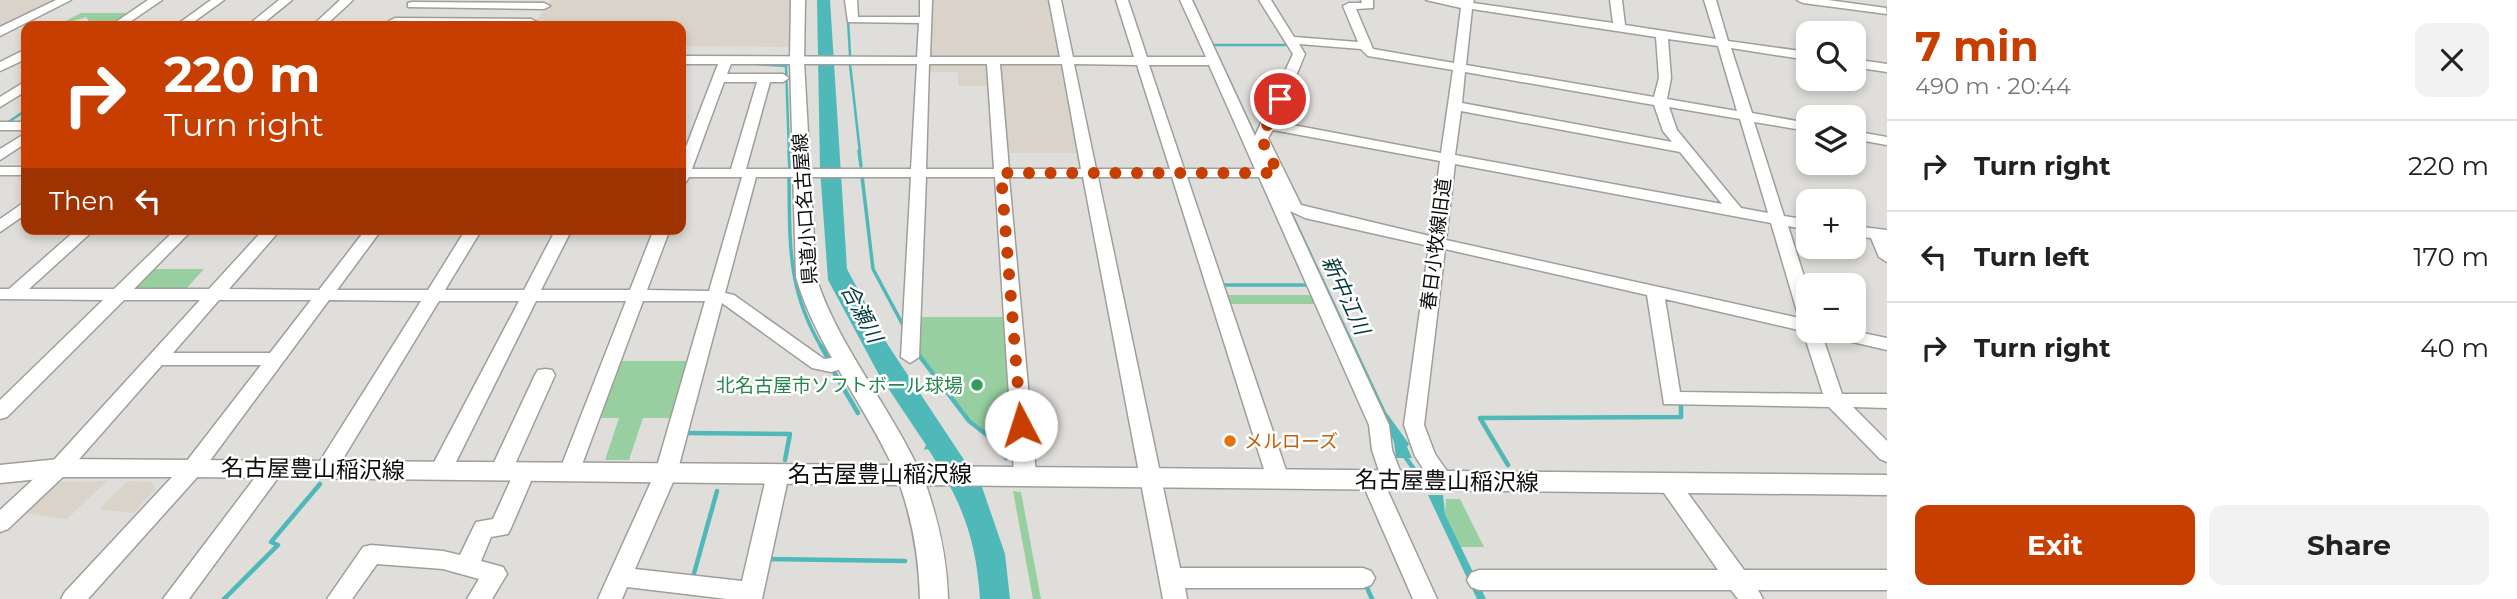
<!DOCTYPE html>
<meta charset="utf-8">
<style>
body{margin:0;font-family:Montserrat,"Noto Sans JP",sans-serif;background:#f2f2f2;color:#222;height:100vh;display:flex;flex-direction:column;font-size:26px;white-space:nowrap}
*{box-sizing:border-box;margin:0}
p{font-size:23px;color:#767676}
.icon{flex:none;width:38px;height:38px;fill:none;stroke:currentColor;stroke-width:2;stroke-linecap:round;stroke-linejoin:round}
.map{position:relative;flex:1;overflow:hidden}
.side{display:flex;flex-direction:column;background:#fff;width:630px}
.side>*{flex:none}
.guide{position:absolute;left:21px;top:21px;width:665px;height:214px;border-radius:14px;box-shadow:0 4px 10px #0003;background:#c63f01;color:#fff;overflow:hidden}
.fabs{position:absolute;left:1796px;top:21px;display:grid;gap:14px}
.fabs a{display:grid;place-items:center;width:70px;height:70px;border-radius:14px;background:#fff;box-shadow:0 4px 10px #0003;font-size:35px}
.pin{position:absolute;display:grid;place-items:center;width:60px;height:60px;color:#fff;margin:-30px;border:4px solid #fff;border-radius:50%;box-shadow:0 2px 7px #0007}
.me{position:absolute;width:77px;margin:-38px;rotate:355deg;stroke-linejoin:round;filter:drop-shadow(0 0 5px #0008)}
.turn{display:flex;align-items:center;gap:24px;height:147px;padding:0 28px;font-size:32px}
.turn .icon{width:91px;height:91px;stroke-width:2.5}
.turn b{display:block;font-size:49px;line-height:60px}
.then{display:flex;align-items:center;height:66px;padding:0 28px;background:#0003;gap:14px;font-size:26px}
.round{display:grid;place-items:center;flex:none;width:74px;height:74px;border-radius:14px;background:#f2f2f2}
.overview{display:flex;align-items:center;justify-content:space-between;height:119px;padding:0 28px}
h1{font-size:42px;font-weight:700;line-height:52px;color:#c63f01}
.button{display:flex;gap:14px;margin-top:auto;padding:14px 28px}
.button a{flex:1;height:80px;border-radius:14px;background:#c63f01;color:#fff;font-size:28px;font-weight:700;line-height:80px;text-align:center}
.button a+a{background:#f2f2f2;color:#222}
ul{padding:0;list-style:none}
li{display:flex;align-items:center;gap:21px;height:91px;padding:0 28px;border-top:2px solid #e0e0e0}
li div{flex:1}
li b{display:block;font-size:26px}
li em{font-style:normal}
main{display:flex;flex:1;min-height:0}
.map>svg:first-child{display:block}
</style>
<main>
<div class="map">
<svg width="1887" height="599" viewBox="0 0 1887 599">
<rect width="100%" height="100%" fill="#e0deda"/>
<g fill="#d9d3c9">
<path d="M0 0H62L0 31Z"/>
<path d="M552 0H790L789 47 681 46V26H532Z"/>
<path d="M929 0H1051L1063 57 931 59 927 57Z"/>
<path d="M1062 63 1080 153H1005L997 64Z"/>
<path d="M926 64H987L989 86H958V72H926Z"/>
<path d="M107 481 67 519 23 513 57 482Z"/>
<path d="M128 481 152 482 155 489 133 513 99 509Z"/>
</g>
<g fill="#98cfa0">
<path d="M81 13H130L131 14 113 26H80L89 21 86 17 56 26Z"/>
<path d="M149 269H204L185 290H131Z"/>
<path d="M1226 295H1316L1321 304H1229Z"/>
<path d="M919 317H1006L1016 437H993L969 418 918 351Z"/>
<path d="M616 361H689L672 418H643L629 460H605L619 418H596Z"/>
<path d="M1013 491 1021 492 1041 599H1033Z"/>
<path d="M1446 499H1460L1484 547H1461L1445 514Z"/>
</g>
<g fill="#4fb8b9">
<path d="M817 0H830L847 269 886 342 982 487 1005 554 1010 599H980C976 537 961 500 928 449L924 450 926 445 878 373 828 280 820 169Z"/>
<path d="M1189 0H1193L1386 412 1409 444 1407 447 1412 458H1396L1394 442Z"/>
<path d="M1428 495H1443L1445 514 1486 599H1477Z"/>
</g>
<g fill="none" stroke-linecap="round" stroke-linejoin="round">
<g stroke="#4fb8b9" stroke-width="2.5">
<path d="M848 20 850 55"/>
<path d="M1214 45H1285"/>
<path d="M755 64 786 66 789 153"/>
<path d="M850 64 860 153"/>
<path d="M7 123 26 110"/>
</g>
<g stroke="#4fb8b9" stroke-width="3.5">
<path d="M789 151 790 171"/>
<path d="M859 151 861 166"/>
<path d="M862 176 873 269 904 327"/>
<path d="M789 179C790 244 787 290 822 348"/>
<path d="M1222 285H1308"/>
</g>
<g stroke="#4fb8b9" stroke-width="4.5">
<path d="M821 346 828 358"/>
<path d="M918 354 969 421 991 438 1006 458"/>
<path d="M834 372 858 413"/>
<path d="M684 433 790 434 785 460"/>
<path d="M1404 455 1418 475"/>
<path d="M1508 465 1480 418 1681 417V405"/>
<path d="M767 559 905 561"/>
<path d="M693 577 717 491"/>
<path d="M1365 583 1372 599"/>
<path d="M224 599 278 545 271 542 320 484"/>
</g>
<g stroke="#9f9e9a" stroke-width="3">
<g id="minor">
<path d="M56 0H71L0 36V27Z"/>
<path d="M148 0H162L124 26H110Z"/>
<path d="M211 0H224L188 26H175Z"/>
<path d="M279 0H292L260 26H247Z"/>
<path d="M340 0H353L325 26H312Z"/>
<path d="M845 0H857L858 17H920V0H932L930 57H1060L1049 0H1061L1073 57H1134L1116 0H1128L1147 57H1206L1180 0H1192L1255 136 1293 54 1259 0H1271L1294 37 1358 42 1343 6 1349 3H1362L1361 0H1373V8L1356 9 1373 49 1454 63 1461 8 1426 0H1474L1473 3 1613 23 1610 0H1622L1625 25 1716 39 1704 0H1716L1728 41 1808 52V60L1731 48 1752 113 1808 123V131L1754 122 1784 216 1808 220V230L1788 226 1808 289V331H1853L1887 338V350L1822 335 1842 394H1887V408L1853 407 1887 441V462L1880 459 1829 407 1664 404 1647 295 1445 249 1424 425 1435 454 1454 481 1451 487 1443 489 1435 487 1415 456 1404 425 1429 246 1305 218 1290 211 1389 425 1392 450 1404 481 1401 487 1393 489 1386 487 1437 599H1413L1361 480 1364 474 1372 472 1381 477 1372 450 1369 425 1259 177H1187L1289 479 1286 485 1278 487 1270 485 1267 479 1172 177H1098L1180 568H1363L1371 571 1375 578 1371 585 1363 588H1185L1187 599H1163L1083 177H1009L1036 474 1032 480 1025 482 1018 480 1014 474 995 177H926L919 357 910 363 901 357 911 177H756L725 293 734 295 824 359 846 356 855 362 853 366 831 372 812 368 722 303 677 473 635 569 742 581 767 474 771 468 778 466 785 468 789 474 762 599H727L627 587 622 599H598L655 473 705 301H643L577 478 570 480 563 478 559 472 626 301H536L452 470 448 476 441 478 434 476 430 470 519 301H439L333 475 326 477 319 475 315 469 421 301 329 300 200 474 88 599H61L65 592 186 462 261 365H162L66 474 8 529 0 532V510L52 462 200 300H124L7 417 0 419V400L103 300 0 299V289H9L77 229H95L29 289H114L176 229H193L134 289H209L264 229H281L229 289 319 290 366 229H382L337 290H428L466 229H482L445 290H524L556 229H572L541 290H630L654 229H670L647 290 709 291 742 177H689L686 182 681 183V160L718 64H681V56L917 57 919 23 848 22ZM1472 9 1656 37 1659 78 1654 97 1466 65ZM1668 39 1718 46 1737 111 1667 99 1671 78ZM1299 44 1361 49 1368 56 1453 70 1441 153 1277 122 1305 54ZM731 64H917L911 169H746L770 82H783L789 78 783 74H727ZM929 64H987L994 169H926ZM1000 64H1062L1081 169H1009ZM1074 64 1137 65 1170 169H1096ZM1149 65H1209L1255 169H1184ZM1465 72 1654 105 1663 131 1672 142 1462 103ZM724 82H757L731 169H692ZM1669 107 1740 119 1768 213 1741 208 1677 130ZM1461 111 1680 152 1722 204 1455 155ZM1273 130 1440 161 1430 236 1301 205 1268 138ZM1455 164 1771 223 1799 318 1446 240ZM1665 299 1803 331 1823 394 1680 392ZM219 300H311L270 353H173Z"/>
<path d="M1797 0H1828L1886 8 1887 14 1803 3Z"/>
<path d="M412 2 544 3 550 6 544 9 408 7V3Z"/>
<path d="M395 18 531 19 537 22 531 25 391 23 389 21Z"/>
<path d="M20 52H26V59L0 71V62Z"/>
<path d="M1853 59 1887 64V72L1853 67Z"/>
<path d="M26 81V91L0 107V97Z"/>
<rect x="0" y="122" width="26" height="8"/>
<path d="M1853 131 1887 137V145L1853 139Z"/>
<path d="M26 133V143L0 160V149Z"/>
<rect x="0" y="167" width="26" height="8"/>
<path d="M26 201V214L0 232V219Z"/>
<path d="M1853 226 1887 230V262L1879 257 1871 238 1853 236Z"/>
<path d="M545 369 552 370 555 375 512 471 508 477 501 479 494 477 490 471 535 375 538 370Z"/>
<path d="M273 461 280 463 284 469 280 475 189 599H163L266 463Z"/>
<path d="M524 464 531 466 535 472 511 528 508 534 491 537 481 561 503 567 507 574 492 599H467L479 579 443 569 377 564 352 599H327L363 547 371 545 443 551 460 555 476 522 493 519 517 466Z"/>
<path d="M1668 475 1676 477 1744 570H1887V590H1758L1763 599H1738L1731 590H1479L1471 587 1467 580 1471 573 1479 570H1718L1657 483 1660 477Z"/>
</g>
</g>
<g stroke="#9f9e9a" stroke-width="3">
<path id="major" d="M791 0H805L804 61 816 277C837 344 887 402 917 466L1887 475V495L926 485C939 523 947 558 948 599H920C919 558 913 523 900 485L193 477H59L0 483V465L59 459 892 465C863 402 815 344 796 277L790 61Z"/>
</g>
<use href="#minor" fill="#fff" fill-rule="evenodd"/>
<use href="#major" fill="#fff" fill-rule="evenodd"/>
</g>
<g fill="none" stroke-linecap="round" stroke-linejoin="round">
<path stroke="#c63f01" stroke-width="12" stroke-dasharray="0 21.6" d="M1021 425 1001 173H1278L1261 138 1280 99"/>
</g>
<circle fill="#2e9e5b" stroke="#fff" stroke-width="2.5" cx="977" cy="385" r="7"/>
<circle fill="#e8710a" stroke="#fff" stroke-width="2.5" cx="1230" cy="441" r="7"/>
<g text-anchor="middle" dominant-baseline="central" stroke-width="5" stroke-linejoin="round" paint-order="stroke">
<g font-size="19" fill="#0e0d0c" stroke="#fff">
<text transform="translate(805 209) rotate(-94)">県道小口名古屋線</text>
<text transform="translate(1436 244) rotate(-83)">春日小牧線旧道</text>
</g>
<g font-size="19" fill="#27864d" stroke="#fff" text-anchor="end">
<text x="963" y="385">北名古屋市ソフトボール球場</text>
</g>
<g font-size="19" fill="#c56008" stroke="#fff" text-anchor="start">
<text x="1244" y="441">メルローズ</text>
</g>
<g font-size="21" font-style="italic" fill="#073a3b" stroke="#fff">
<text transform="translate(1346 295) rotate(65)">新中江川</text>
<text transform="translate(862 313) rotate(62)">合瀬川</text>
</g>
<g font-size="23" fill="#0e0d0c" stroke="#fff">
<text transform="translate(313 469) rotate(1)">名古屋豊山稲沢線</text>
<text x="880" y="474">名古屋豊山稲沢線</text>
<text transform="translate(1447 481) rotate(1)">名古屋豊山稲沢線</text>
</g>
</g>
</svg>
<div class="fabs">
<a><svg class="icon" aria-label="search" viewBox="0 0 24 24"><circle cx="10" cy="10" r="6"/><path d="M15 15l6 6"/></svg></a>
<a><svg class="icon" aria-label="layers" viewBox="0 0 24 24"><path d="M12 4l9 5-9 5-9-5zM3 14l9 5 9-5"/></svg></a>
<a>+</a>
<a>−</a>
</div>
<div class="pin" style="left:1280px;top:99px;background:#d93025"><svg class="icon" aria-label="arrive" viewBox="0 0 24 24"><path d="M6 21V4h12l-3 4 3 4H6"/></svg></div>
<svg class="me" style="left:1021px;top:425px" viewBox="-20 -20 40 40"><circle r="19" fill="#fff"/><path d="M0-13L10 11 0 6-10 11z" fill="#c63f01"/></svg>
<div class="guide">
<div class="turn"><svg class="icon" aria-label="right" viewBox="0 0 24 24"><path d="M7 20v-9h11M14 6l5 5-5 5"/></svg><div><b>220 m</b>Turn right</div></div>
<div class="then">Then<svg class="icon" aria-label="left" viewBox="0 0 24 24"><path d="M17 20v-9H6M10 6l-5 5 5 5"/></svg></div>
</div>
</div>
<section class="side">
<div class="overview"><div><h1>7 min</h1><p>490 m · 20:44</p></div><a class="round"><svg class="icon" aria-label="close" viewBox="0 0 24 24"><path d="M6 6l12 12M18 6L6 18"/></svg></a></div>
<ul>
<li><svg class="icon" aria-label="right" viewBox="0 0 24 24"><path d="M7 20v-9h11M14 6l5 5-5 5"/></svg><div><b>Turn right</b></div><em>220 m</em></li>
<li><svg class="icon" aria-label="left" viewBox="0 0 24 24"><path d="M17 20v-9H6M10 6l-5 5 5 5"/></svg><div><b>Turn left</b></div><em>170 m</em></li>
<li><svg class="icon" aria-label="right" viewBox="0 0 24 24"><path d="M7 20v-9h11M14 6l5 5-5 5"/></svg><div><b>Turn right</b></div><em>40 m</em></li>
</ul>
<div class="button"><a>Exit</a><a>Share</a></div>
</section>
</main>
